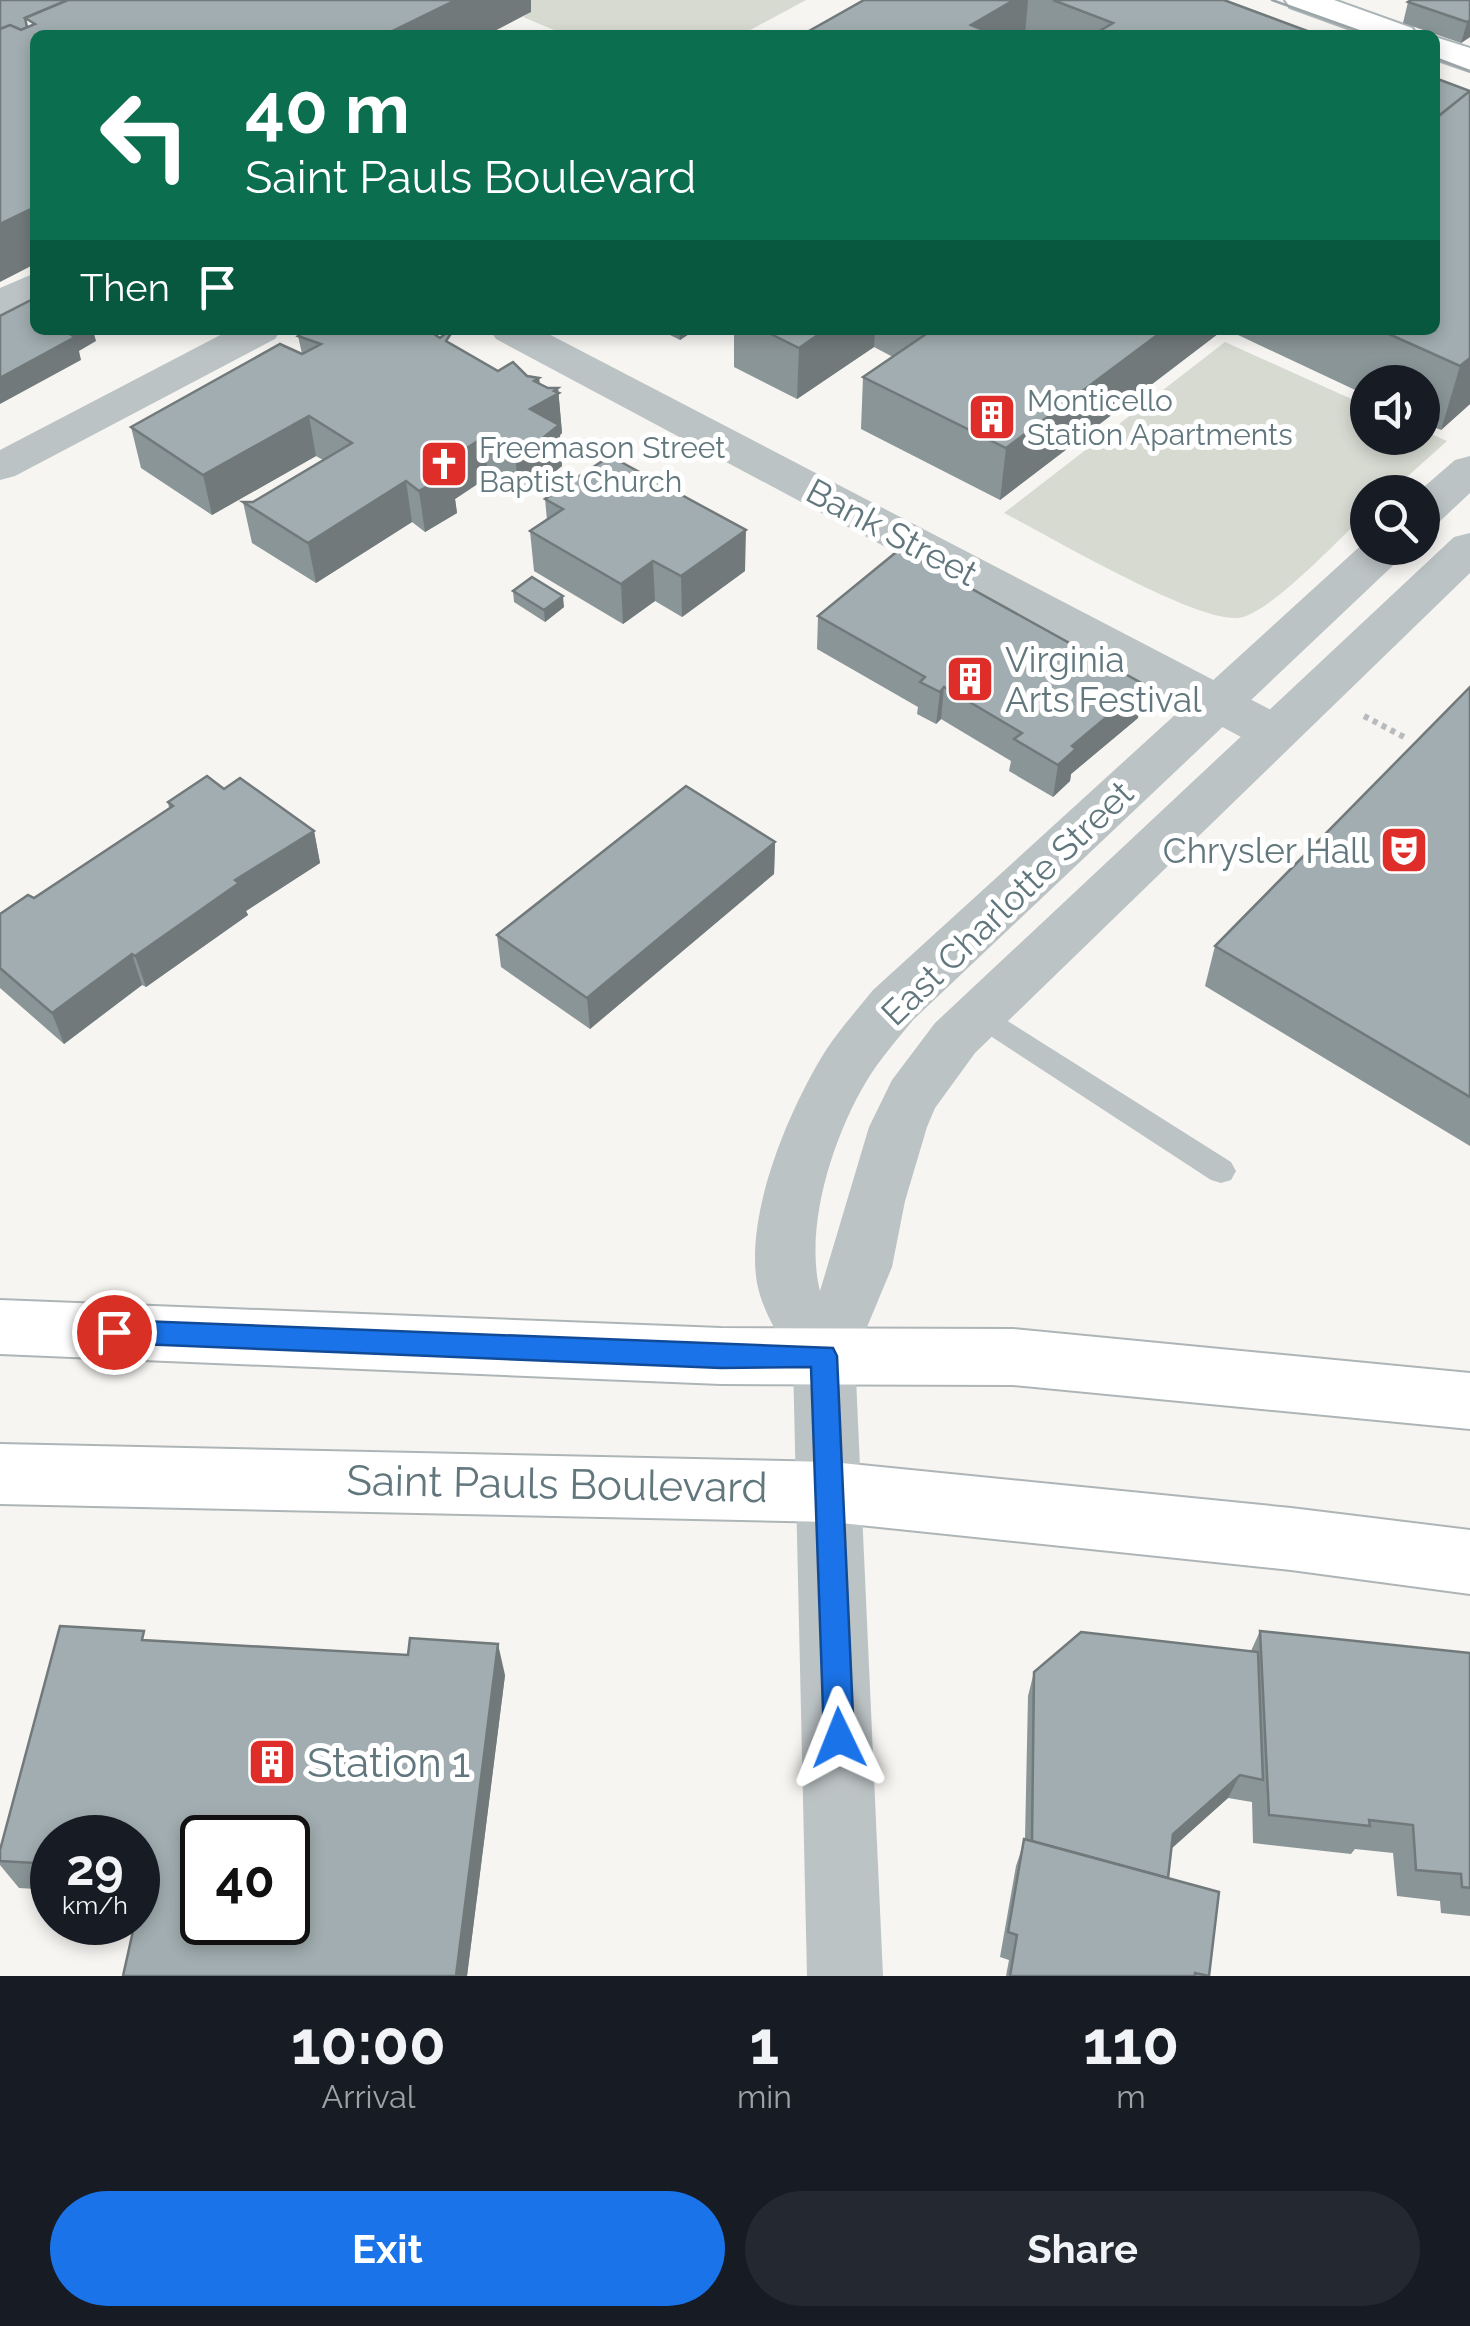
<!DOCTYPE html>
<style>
body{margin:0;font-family:Raleway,sans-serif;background:#242831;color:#f1f3f6;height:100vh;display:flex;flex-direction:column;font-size:38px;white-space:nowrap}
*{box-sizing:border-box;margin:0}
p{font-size:32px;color:#9ea1a6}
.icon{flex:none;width:55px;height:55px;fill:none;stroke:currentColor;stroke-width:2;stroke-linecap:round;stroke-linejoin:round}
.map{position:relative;height:1976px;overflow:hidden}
.side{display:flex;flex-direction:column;background:#171b24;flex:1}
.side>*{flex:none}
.hud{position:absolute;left:30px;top:30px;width:1410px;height:305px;border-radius:15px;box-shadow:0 5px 15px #0003;background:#0b6e4f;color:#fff;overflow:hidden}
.controls{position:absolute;left:1350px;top:365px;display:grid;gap:20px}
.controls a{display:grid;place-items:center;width:90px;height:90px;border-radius:50%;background:#171b24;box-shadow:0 5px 15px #0003;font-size:50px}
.speed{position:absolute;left:30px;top:1815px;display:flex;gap:20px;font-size:50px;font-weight:700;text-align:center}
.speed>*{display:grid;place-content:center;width:130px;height:130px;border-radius:50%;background:#171b24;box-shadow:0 5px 15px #0003;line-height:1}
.speed small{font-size:25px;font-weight:400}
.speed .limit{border:5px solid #111;border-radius:15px;background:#fff;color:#111}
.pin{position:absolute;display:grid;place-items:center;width:85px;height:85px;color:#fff;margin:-42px;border:5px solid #fff;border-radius:50%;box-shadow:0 2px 10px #0007}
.me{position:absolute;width:110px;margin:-55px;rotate:358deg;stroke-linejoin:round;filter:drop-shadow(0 0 8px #0008)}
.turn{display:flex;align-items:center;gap:35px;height:210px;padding:0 50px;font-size:45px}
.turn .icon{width:130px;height:130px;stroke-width:2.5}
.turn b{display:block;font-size:70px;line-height:85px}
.then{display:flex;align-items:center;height:95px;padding:0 50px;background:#0003;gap:20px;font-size:38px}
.eta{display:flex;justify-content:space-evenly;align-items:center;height:170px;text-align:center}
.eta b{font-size:60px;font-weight:700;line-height:70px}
.cta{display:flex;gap:20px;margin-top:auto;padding:20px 50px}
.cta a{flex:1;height:115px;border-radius:60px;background:#1a73e8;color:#fff;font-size:40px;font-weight:700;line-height:115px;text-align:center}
.cta a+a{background:#242831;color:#f1f3f6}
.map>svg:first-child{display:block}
</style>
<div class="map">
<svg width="1470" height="1976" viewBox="0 0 1470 1976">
<rect width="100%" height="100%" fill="#f6f5f2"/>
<g fill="#d6dad1">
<path d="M502 0H806L741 35H566L523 17 530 12Z"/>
<path d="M1225 342 1367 406 1368 438H1422L1423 430 1447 441 1390 492H1368L1367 513C1339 539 1276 607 1243 617 1205 629 1046 534 1004 513Z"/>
</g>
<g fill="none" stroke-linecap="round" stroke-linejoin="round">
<g stroke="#acb5b8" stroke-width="4">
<g id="secondary">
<path d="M1285 0H1334L1412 28 1417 35H1367L1290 7Z"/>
<path d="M1435 37 1470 48V71L1435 59Z"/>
</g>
</g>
<g stroke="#aeb5b7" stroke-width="4">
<g id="primary">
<path d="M0 1300 721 1328 1013 1329 1470 1373V1429L1013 1385 721 1384 0 1354Z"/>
<path d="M0 1444 831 1462 1291 1508 1470 1530V1594L1291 1570 831 1522 0 1504Z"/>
</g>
</g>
<path stroke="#b7bbbd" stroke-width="6" stroke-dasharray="5 5" stroke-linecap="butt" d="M1364 716 1406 738"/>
<path fill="#bcc3c5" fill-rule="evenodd" d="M979 1003 1231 1162 1236 1171 1231 1180 1221 1183 1211 1180 969 1022 965 1014 969 1006Z"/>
<g fill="#bcc3c5" fill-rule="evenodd">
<path d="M35 273V301L0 316V288Z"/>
<path d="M230 330H281L275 339 15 476 0 480V450Z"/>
<path d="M490 330H541L1292 721 1299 733 1292 745 1274 750 1256 745 496 339Z"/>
</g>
<g fill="#bcc3c5" fill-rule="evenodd">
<path d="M1470 456V493L1438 523 1422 527V492H1418L1455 460Z"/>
<path d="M1470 533V573L975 1053 935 1108 927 1127 905 1201 892 1267 855 1356 883 1976H807L793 1360C779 1337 762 1310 757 1283 745 1213 789 1109 826 1050 840 1029 857 1010 873 990L1368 539V548H1407L1401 558 913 1020C897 1040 879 1060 866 1082 833 1137 804 1227 820 1291L869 1127 892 1080 935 1023 1454 537Z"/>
</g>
<use href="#secondary" fill="#fff" fill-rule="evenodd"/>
<use href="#primary" fill="#fff" fill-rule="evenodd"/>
<g stroke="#9ca6a9" stroke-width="2.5">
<path d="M1272 0 1370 35"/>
<path d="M1435 58 1470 71"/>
</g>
</g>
<g fill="#8a9597">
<path d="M864 0H1224L1318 35H802Z"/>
<path d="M1470 0V37L1461 43 1403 23 1408 2Z"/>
<path d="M1435 78 1470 404 1441 430 1422 422V382H1368V396L1236 334V330H1435Z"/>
<path d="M301 330H431V332L498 371 539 378 540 384 548 388H558L562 433 560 435 562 466 543 481 519 495 488 477 455 499 457 513 425 532 412 522 316 583 252 543 243 502H253L323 460 316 456 212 515 141 468 131 427 302 354 298 336 302 333Z"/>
<path d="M650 330H695L680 340 664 332 660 335Z"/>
<path d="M734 330H1223L1000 500 861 429 863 377 893 357 874 347 797 399 734 367Z"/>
<path d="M545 499 745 571 682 617 655 601 623 624 534 571 530 531 547 520Z"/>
<path d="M513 591 564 607 545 622 514 602Z"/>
<path d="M818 616 1138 718 1071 774 1070 781 1053 797 1009 771 1011 761 941 719 936 724 917 714 918 707 817 649Z"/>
<path d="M1470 687V1146L1205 986 1215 946Z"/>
<path d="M224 789 314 831 320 863 246 911 248 915 146 987 142 985 64 1044 0 988V914L34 898 169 808 168 802Z"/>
<path d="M775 842 774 874 590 1029 501 967 497 935Z"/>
<path d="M1260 1631 1470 1653V1916L1441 1913 1440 1901 1397 1896 1393 1853 1355 1849 1351 1854 1253 1843 1252 1802 1228 1798 1171 1849 1168 1878 1209 1976H1006L1009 1960 1000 1957 1016 1866 1025 1839 1028 1696 1034 1672 1251 1651Z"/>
<path d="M149 1641 505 1675 467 1976H123L142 1895H138V1838H52V1890L19 1888 0 1865V1850Z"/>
</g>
<g fill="#71797b">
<path d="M456 0H531V12L487 35H384Z"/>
<path d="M1014 0H1028L1025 35H970L971 25Z"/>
<path d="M1470 20V37L1461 43 1467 22Z"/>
<path d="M35 207V264L0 282V224Z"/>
<path d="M70 330H93L96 341 79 351 81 360 0 404V378Z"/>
<path d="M679 330H695L680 340Z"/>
<path d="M825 330H875L874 347 797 399 799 348Z"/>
<path d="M1164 330H1223L1000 500 1006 448Z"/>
<path d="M1470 358V404L1441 430 1460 366Z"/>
<path d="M539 378 541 403 558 388 562 433 560 435 562 466 543 481 519 495 515 455 530 409 534 381Z"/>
<path d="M309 416 316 456 212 515 203 475Z"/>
<path d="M484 437 488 477 455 499 457 513 425 532 419 491 442 464Z"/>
<path d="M406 481 412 522 316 583 308 543Z"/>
<path d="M746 530 745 571 682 617 681 576Z"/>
<path d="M653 561 655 601 623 624 621 584Z"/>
<path d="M563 596 564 607 545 622 544 610Z"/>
<path d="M1145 685 1138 718 1071 774 1070 781 1053 797 1058 765 1072 746Z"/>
<path d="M944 687 941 719 936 724 940 692Z"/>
<path d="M314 831 320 863 246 911 248 915 146 987 135 956 235 880Z"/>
<path d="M775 842 774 874 590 1029 587 998Z"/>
<path d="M132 954 142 985 64 1044 52 1013Z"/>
<path d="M498 1644 505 1675 467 1976H456Z"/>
<path d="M1240 1775 1228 1798 1163 1856 1173 1834Z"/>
</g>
<g fill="#a1adb0" stroke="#71797b" stroke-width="2.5" fill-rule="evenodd">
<path d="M0 0H68L25 18 27 27 21 30 10 25 0 29Z"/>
<path d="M68 0H456L384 35H35V207L0 224V29L10 25 21 30 35 24 25 18Z"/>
<path d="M864 0H1014L971 25 996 35H802Z"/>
<path d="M1053 0H1224L1318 35H1093L1113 23Z"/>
<path d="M1411 0H1470V20L1467 22 1408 2Z"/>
<path d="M1435 78 1470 91 1435 119Z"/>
<path d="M1470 91V358L1460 366 1380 330H1435V119Z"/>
<path d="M35 298V330H70L66 332 75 337 0 378V316Z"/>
<path d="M303 330H428L440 338 446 333 450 335 446 341 498 371 513 362 527 376 539 378 534 381 548 388H558L554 391 559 393 530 409 559 425 539 441 515 455 484 437 442 464 452 472 419 491 406 481 308 543 243 502H253L352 443 309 416 203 475 131 427 280 344 302 354 321 344 298 336 305 331Z"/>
<path d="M763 330H825L799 348Z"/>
<path d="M932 330H1164L1006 448 863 377Z"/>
<path d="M610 456 746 530 681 576 653 561 621 584 530 531 563 509 545 499Z"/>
<path d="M900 549 1145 685 1072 746 1076 749 1058 765 1014 739 1022 733 944 687 940 692 920 682 925 677 818 616Z"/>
<path d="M532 577 563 596 544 610 513 591Z"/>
<path d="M1470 687V1097L1215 946Z"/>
<path d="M207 776 224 789 240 778 314 831 235 880 239 883 135 956 132 954 52 1013 0 968V914L28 895 34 898 173 806 168 802Z"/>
<path d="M686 786 775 842 587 998 497 935Z"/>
<path d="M60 1626 144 1631 142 1640 408 1655 410 1638 498 1644 456 1976H123L135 1922H138V1913L147 1869H138V1838H52V1864L0 1861V1850ZM202 1838H288V1922H202Z"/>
<path d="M1260 1631 1470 1653V1888L1462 1887 1461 1874 1416 1870 1413 1825 1369 1820 1370 1826 1269 1815Z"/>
<path d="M1081 1632 1258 1652 1263 1780 1240 1775 1173 1834 1168 1878 1032 1841 1034 1672Z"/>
<path d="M1024 1839 1219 1892 1209 1976 1195 1973V1976H1010L1017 1935 1008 1932Z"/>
</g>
<path fill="#1a73e8" stroke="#114b97" stroke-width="2.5" d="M114 1320 833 1348 837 1356 854 1738 849 1748 839 1752 829 1748 824 1738 811 1367 721 1368 114 1343 105 1339 101 1332 105 1324Z"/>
<defs>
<g id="building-square" transform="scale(2.5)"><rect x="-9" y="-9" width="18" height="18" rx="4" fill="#df2d29" stroke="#fff"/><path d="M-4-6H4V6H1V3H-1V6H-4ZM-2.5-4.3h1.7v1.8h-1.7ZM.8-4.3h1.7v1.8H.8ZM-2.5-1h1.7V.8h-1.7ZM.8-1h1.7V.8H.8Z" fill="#fff"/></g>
<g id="church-square" transform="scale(2.5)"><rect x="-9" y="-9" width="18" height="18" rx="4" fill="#df2d29" stroke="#fff"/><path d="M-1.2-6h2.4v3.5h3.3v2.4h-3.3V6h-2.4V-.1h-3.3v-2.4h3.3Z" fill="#fff"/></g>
<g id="theatre-square" transform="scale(2.5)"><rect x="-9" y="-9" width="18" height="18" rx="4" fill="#df2d29" stroke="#fff"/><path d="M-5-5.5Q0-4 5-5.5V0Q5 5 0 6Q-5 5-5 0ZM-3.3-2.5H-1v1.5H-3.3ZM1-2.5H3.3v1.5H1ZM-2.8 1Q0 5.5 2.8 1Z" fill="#fff"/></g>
</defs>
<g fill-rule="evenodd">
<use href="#building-square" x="992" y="417"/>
<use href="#church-square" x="444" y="464"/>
<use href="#building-square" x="970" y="679"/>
<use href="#theatre-square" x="1404" y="850"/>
<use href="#building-square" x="272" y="1762"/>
</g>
<g text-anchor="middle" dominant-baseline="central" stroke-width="10" stroke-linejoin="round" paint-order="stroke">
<g font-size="30" fill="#61777d" stroke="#fff" text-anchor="start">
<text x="1027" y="400">Monticello<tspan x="1027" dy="34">Station Apartments</tspan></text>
<text x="479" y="447">Freemason Street<tspan x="479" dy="34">Baptist Church</tspan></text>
</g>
<g font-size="35" fill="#61777d" stroke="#fff">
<text transform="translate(892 532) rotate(28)">Bank Street</text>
<text transform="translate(1007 903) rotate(-44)">East Charlotte Street</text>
</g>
<g font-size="35" fill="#61777d" stroke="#fff" text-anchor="start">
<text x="1005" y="659">Virginia<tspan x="1005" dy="40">Arts Festival</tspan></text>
<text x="1369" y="850" text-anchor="end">Chrysler Hall</text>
</g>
<g font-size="42" fill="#61777d" stroke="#fff">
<text transform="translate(557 1484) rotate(1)">Saint Pauls Boulevard</text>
</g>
<g font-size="42" fill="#61777d" stroke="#fff" text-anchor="start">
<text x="307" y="1762">Station 1</text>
</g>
</g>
</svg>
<div class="controls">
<a><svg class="icon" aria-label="sound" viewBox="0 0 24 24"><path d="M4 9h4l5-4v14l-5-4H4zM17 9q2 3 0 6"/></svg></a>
<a><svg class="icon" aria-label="search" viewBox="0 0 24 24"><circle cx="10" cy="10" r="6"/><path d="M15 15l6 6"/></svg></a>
</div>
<div class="speed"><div>29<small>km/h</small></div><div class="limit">40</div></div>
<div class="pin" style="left:114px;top:1332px;background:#d93025"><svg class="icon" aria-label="arrive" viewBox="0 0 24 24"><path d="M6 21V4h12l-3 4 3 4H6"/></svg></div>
<svg class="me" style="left:839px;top:1738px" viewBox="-20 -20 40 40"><path d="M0-17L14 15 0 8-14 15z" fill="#1a73e8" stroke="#fff" stroke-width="4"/></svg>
<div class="hud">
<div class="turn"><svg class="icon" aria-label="left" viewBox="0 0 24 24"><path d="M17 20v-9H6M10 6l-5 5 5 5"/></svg><div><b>40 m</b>Saint Pauls Boulevard</div></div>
<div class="then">Then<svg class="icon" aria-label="arrive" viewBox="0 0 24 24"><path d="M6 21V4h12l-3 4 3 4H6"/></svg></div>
</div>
</div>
<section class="side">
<div class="eta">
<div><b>10:00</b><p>Arrival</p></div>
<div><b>1</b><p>min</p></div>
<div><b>110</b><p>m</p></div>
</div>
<div class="cta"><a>Exit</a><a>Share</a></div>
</section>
